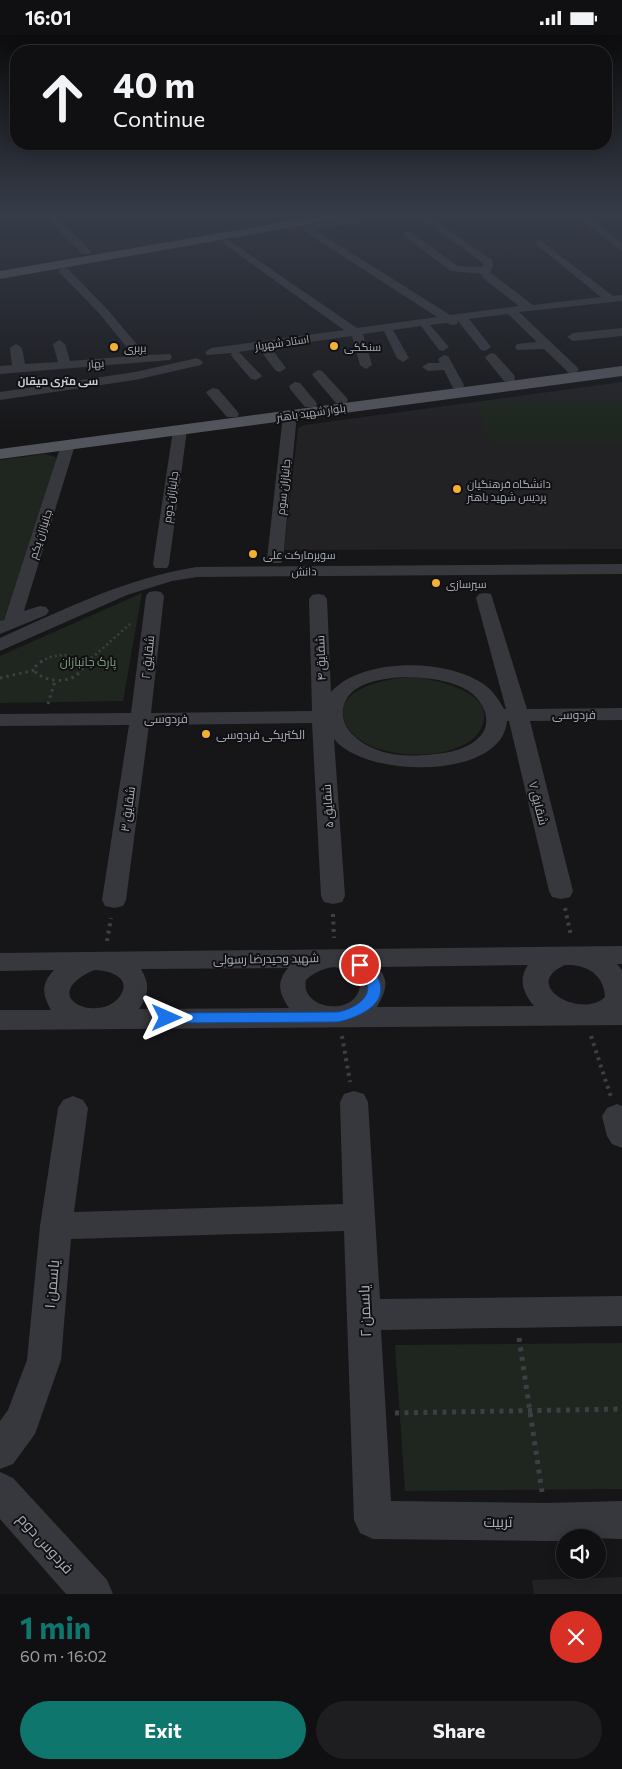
<!DOCTYPE html>
<meta charset="utf-8">
<style>
body{margin:0;font-family:Commissioner,Cairo,sans-serif;background:#1e1e20;color:#f1f3f6;height:100vh;display:flex;flex-direction:column;font-size:19px;white-space:nowrap}
*{box-sizing:border-box;margin:0}
p{font-size:16px;color:#9c9d9f}
.icon{flex:none;width:28px;height:28px;fill:none;stroke:currentColor;stroke-width:2;stroke-linecap:round;stroke-linejoin:round}
.map{position:relative;height:1559px;overflow:hidden}
.panel{display:flex;flex-direction:column;background:#101012;flex:1}
.panel>*{flex:none}
.banner{position:absolute;left:10px;top:10px;width:602px;height:105px;border-radius:20px;box-shadow:0 2px 12px #0003,0 0 0 1px #303032;background:#101012;color:#f1f3f6;overflow:hidden}
.buttons{position:absolute;left:556px;top:1494px;display:grid;gap:10px}
.buttons a{display:grid;place-items:center;width:50px;height:50px;border-radius:50%;background:#101012;box-shadow:0 2px 12px #0003,0 0 0 1px #303032;font-size:25px}
.pin{position:absolute;display:grid;place-items:center;width:42px;height:42px;color:#fff;margin:-21px;border:2px solid #fff;border-radius:50%;box-shadow:0 1px 5px #0007}
.me{position:absolute;width:55px;margin:-28px;rotate:90deg;stroke-linejoin:round;filter:drop-shadow(0 0 4px #0008)}
.turn{display:flex;align-items:center;gap:18px;height:105px;padding:0 20px;font-size:22px}
.turn .icon{width:65px;height:65px;stroke-width:2.5}
.turn b{display:block;font-size:35px;line-height:42px}
.round{display:grid;place-items:center;flex:none;width:52px;height:52px;border-radius:26px;background:#1e1e20}
.head{display:flex;align-items:center;justify-content:space-between;height:85px;padding:0 20px}
h1{font-size:30px;font-weight:700;line-height:38px;color:#0f766e}
.button{display:flex;gap:10px;margin-top:auto;padding:10px 20px}
.button a{flex:1;height:58px;border-radius:30px;background:#0f766e;color:#fff;font-size:20px;font-weight:700;line-height:58px;text-align:center}
.button a+a{background:#1e1e20;color:#f1f3f6}
.status{display:flex;justify-content:space-between;align-items:center;height:35px;padding:0 25px;background:#101012;direction:ltr}
.status svg{height:14px;fill:currentColor}
.map>svg:first-child{display:block}
</style>
<div class="status"><b>16:01</b><svg viewBox="0 0 49 12"><path d="M0 12V9h3v3zM5 12V6h3v6zM10 12V3h3v9zM15 12V0h3v12zM26 1h20v11H26zM47 4h2v5h-2z"/></svg></div>
<div class="map">
<svg width="622" height="1559" viewBox="0 0 622 1559">
<rect width="100%" height="100%" fill="#161618"/>
<g fill="#222225">
<path d="M622 347V514L284 515 298 393 305 390Z"/>
<path d="M622 1542V1559H534L532 1545Z"/>
</g>
<g fill="#1e261f">
<path d="M622 367V408H489L477 368Z"/>
<path d="M45 419 59 423 3 586 0 587V425Z"/>
<path d="M142 558 123 666 0 668V621Z"/>
<path d="M409 642C430 643 495 655 483 689 479 702 469 708 456 713 428 725 364 722 347 691 328 654 385 644 409 642Z"/>
<path d="M622 1308V1454L405 1456 395 1310Z"/>
</g>
<g fill="none" stroke-linecap="round" stroke-linejoin="round">
<g stroke="#3d3f44" stroke-width="2.5" stroke-dasharray="2 3" stroke-linecap="butt">
<path d="M41 627C51 619 73 617 82 627"/>
<path d="M82 627 93 622 130 589"/>
</g>
<g stroke="#3d3f44" stroke-width="3" stroke-dasharray="2.5 4" stroke-linecap="butt">
<path d="M42 626 36 631V638C51 649 76 649 84 630L81 626"/>
<path d="M82 627 84 626"/>
<path d="M0 643 35 635"/>
<path d="M48 669 55 646"/>
</g>
<g stroke="#3d3f44" stroke-width="4" stroke-dasharray="3 4.5" stroke-linecap="butt">
<path d="M565 873 571 901"/>
<path d="M333 879 334 903"/>
<path d="M107 906 111 883"/>
<path d="M342 1001 350 1047"/>
<path d="M591 1001 611 1062"/>
</g>
<g stroke="#3d3f44" stroke-width="5" stroke-dasharray="4 5.5" stroke-linecap="butt">
<path d="M519 1303 542 1457"/>
<path d="M395 1378 622 1374"/>
</g>
<g fill="#37383d" fill-rule="evenodd">
<path d="M51 179 54 180 90 215V219H82L48 184V180Z"/>
<path d="M373 179H394L390 182 315 195 450 280 519 271 483 243 481 239 451 236 404 201V197H410L458 231 483 232V228L415 179H425L492 225 493 232 490 236 492 239 533 270 601 262 537 210 535 208 540 205 613 261 622 260V266L519 277 577 332 579 335 573 339 569 338 544 314 517 315 515 312 517 309 537 307 508 279 469 284 491 312 485 316 481 315 458 286 457 289 453 290 446 288 430 290 449 312 443 316 439 315 421 291 393 295 409 323 403 327 397 323 384 296 363 299 372 330 366 334 360 330 352 301 268 313H271L286 333 280 337 276 336 263 319 261 316 263 313 239 317 262 341 256 345 251 344 233 323 231 320 232 318 207 320 205 317 211 313 344 295 224 209 222 207 227 204 357 293 437 282 301 194 306 191Z"/>
<path d="M574 179H584L622 208V216Z"/>
<path d="M64 233 68 234 106 273 146 320 170 319 172 322 170 325 0 339V331L12 330 10 313 16 309 22 313 25 329 58 327 53 309 59 305 65 309 70 326 134 321 98 277 60 238 59 236 60 234Z"/>
<path d="M622 293V301L573 306 567 302 573 298Z"/>
<path d="M491 318 495 319 514 340 515 343 514 346H504L487 325 485 322Z"/>
<path d="M444 320 448 321 464 350 463 353H453L444 335 428 336 422 332 428 328H440L438 324Z"/>
<path d="M197 323 203 327 201 330 135 345 0 365V357L135 337Z"/>
<path d="M318 335 322 336 346 362 348 365 346 368H336L314 342 312 339Z"/>
<path d="M295 347 300 348 315 366 317 369 315 372H305L290 354 289 351Z"/>
<path d="M213 353 218 354 237 376 239 379 237 382H227L208 360 206 357Z"/>
<path d="M290 376 297 380 283 524 281 528H269L267 524 283 380Z"/>
<path d="M180 391 187 395 169 529 167 533H155L153 529 173 395Z"/>
<path d="M68 406 73 407 75 410 24 576 40 571 46 572 49 576 46 580 0 599V586L4 585 61 410 63 407Z"/>
<path d="M622 529V539L197 542 172 546 127 560 0 616V603C65 574 126 543 197 532Z"/>
<path d="M155 556 161 557 164 561 151 678 312 676 309 564 312 560 318 559 324 560 327 564 331 657C362 622 448 623 485 650 493 656 499 665 504 674H506L476 563 479 559 485 558 491 559 527 674 622 673V685L530 686 573 856 570 862 561 864 552 862 549 856 509 686H507C502 746 364 743 334 704L345 861 342 867 333 869 324 867 321 861 312 688 149 690 126 865 123 871 114 873 105 871 102 865 129 690 0 691V679L131 678 146 561 149 557ZM406 642C432 643 475 646 485 677 487 684 487 692 482 699 471 713 451 718 434 719 406 723 372 720 352 699 345 692 342 683 343 674 347 647 384 643 406 642Z"/>
<path d="M622 911V929H617L622 935V990L0 995V975H51C42 959 41 949 54 935L0 936V918ZM528 930C518 944 523 958 534 971L377 972C385 958 391 945 377 932ZM565 930C586 929 604 939 605 962 582 985 519 950 565 930ZM335 932 351 937 360 945C363 984 299 976 306 945 314 937 324 933 335 932ZM288 933C276 947 279 958 289 973L139 974C149 960 150 949 141 934ZM94 935C108 935 133 942 120 961 100 990 34 962 94 935Z"/>
<path d="M354 1056 364 1059 368 1067 380 1264 622 1261V1291L381 1295 391 1466 547 1468 622 1466V1504L565 1502V1506H547L373 1504 360 1498 354 1485 344 1196 71 1204 61 1325 35 1399 13 1429 0 1434V1386L8 1375 27 1325 40 1191 58 1073 63 1065 73 1061 83 1065 88 1073 74 1177 343 1169 340 1067 344 1059Z"/>
<path d="M617 1069 622 1071V1113L612 1109 607 1101 602 1081 607 1073Z"/>
<path d="M0 1437 13 1443 107 1545 113 1559H66L0 1484Z"/>
</g>
<g fill="#53555c" fill-rule="evenodd">
<path d="M329 179H355L350 182 0 244V236Z"/>
<path d="M622 331V341L0 424V414Z"/>
</g>
</g>
<linearGradient id="sky" x2="0" y2="1"><stop stop-color="#0c0c0d"/><stop offset="0.45" stop-color="#363c48"/><stop offset="1" stop-color="#363c48" stop-opacity="0"/></linearGradient>
<rect width="622" height="398" fill="url(#sky)"/>
<path fill="#1a73e8" stroke="#114b97" d="M360 925C368 928 373 933 377 941 392 968 360 982 338 987L167 988 162 986 160 983 162 979 167 978 338 977C354 974 377 961 364 942 361 937 356 935 353 930L355 926Z"/>
<g fill="#f2b134" stroke="#111113" stroke-width="2">
<circle cx="334" cy="311" r="5"/>
<circle cx="114" cy="312" r="5"/>
<circle cx="457" cy="454" r="5"/>
<circle cx="253" cy="519" r="5"/>
<circle cx="436" cy="548" r="5"/>
<circle cx="206" cy="699" r="5"/>
</g>
<g text-anchor="middle" dominant-baseline="central" stroke-width="4" stroke-linejoin="round" paint-order="stroke">
<g font-size="11" fill="#a8adb8" stroke="#111113">
<text transform="translate(282 307) rotate(-8)">استاد شهریار</text>
<text transform="translate(96 328) rotate(-4)">بهار</text>
<text transform="translate(311 377) rotate(-8)">بلوار شهید باهنر</text>
<text transform="translate(283 452) rotate(-84)">جانبازان سوم</text>
<text transform="translate(170 462) rotate(-82)">جانبازان دوم</text>
<text transform="translate(40 499) rotate(-72)">جانبازان یکم</text>
<text transform="translate(304 536) rotate(-1)">دانش</text>
</g>
<g font-size="11" fill="#a8adb8" stroke="#111113" text-anchor="start">
<text x="344" y="311">سنگکی</text>
<text x="124" y="312">بربری</text>
<text x="467" y="448">دانشگاه فرهنگیان<tspan x="467" dy="13">پردیس شهید باهنر</tspan></text>
<text x="263" y="519">سوپرمارکت علی</text>
<text x="446" y="548">سپرسازی</text>
</g>
<g font-size="11" font-weight="bold" fill="#c9ccd4" stroke="#111113">
<text x="58" y="345">سی متری میقان</text>
</g>
<g font-size="12" fill="#a8adb8" stroke="#111113">
<text transform="translate(147 622) rotate(-84)">شقایق ۲</text>
<text transform="translate(320 623) rotate(-92)">شقایق ۴</text>
<text x="574" y="679">فردوسی</text>
<text x="166" y="683">فردوسی</text>
<text transform="translate(539 768) rotate(76)">شقایق ۷</text>
<text transform="translate(327 771) rotate(-94)">شقایق ۵</text>
<text transform="translate(127 774) rotate(-82)">شقایق ۳</text>
<text transform="translate(266 923) rotate(-1)">شهید وحیدرضا رسولی</text>
</g>
<g font-size="12" fill="#7fa381" stroke="#111113">
<text x="88" y="626">پارک جانبازان</text>
</g>
<g font-size="12" fill="#a8adb8" stroke="#111113" text-anchor="start">
<text x="216" y="699">الکتریکی فردوسی</text>
</g>
<g font-size="15" fill="#a8adb8" stroke="#111113">
<text transform="translate(51 1249) rotate(-85)">یاسمن ۱</text>
<text transform="translate(364 1276) rotate(-92)">یاسمن ۲</text>
<text x="498" y="1486">تربیت</text>
<text transform="translate(46 1508) rotate(48)">فردوس دوم</text>
</g>
</g>
</svg>
<div class="buttons">
<a><svg class="icon" aria-label="sound" viewBox="0 0 24 24"><path d="M4 9h4l5-4v14l-5-4H4zM17 9q2 3 0 6"/></svg></a>
</div>
<div class="pin" style="left:360px;top:930px;background:#d93025"><svg class="icon" aria-label="arrive" viewBox="0 0 24 24"><path d="M6 21V4h12l-3 4 3 4H6"/></svg></div>
<svg class="me" style="left:167px;top:983px" viewBox="-20 -20 40 40"><path d="M0-17L14 15 0 8-14 15z" fill="#1a73e8" stroke="#fff" stroke-width="4"/></svg>
<div class="banner">
<div class="turn"><svg class="icon" aria-label="ahead" viewBox="0 0 24 24"><path d="M12 20V5M6 11l6-6 6 6"/></svg><div><b>40 m</b>Continue</div></div>
</div>
</div>
<section class="panel">
<div class="head"><div><h1>1 min</h1><p>60 m · 16:02</p></div><a class="round" style="background:#d93025;color:#fff"><svg class="icon" aria-label="close" viewBox="0 0 24 24"><path d="M6 6l12 12M18 6L6 18"/></svg></a></div>
<div class="button"><a>Exit</a><a>Share</a></div>
</section>
